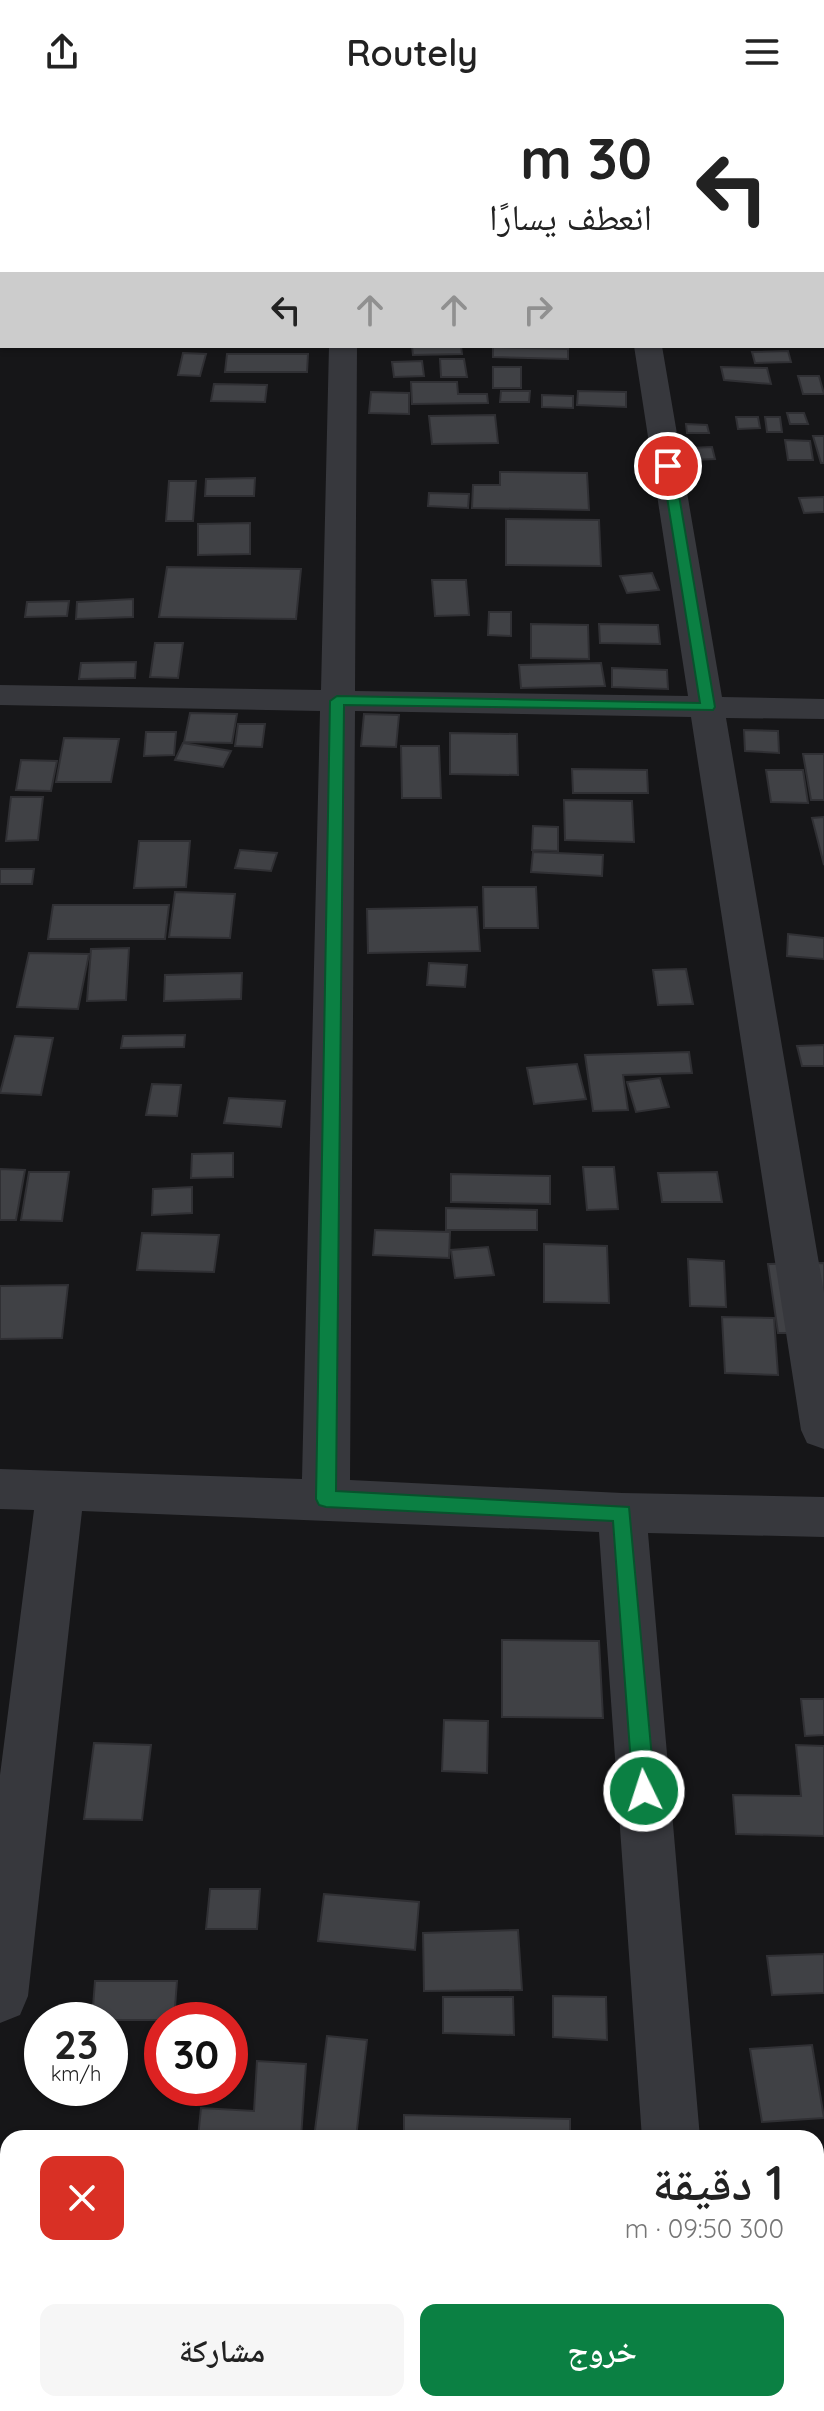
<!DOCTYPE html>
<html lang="ar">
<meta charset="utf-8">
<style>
body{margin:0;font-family:Quicksand,"Noto Naskh Arabic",sans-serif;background:#f6f6f6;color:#222;direction:rtl;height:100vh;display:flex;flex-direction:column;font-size:30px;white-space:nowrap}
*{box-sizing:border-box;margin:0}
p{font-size:26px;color:#767676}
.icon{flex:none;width:44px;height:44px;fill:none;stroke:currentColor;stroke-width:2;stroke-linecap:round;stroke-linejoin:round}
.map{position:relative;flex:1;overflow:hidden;direction:ltr}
.drawer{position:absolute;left:0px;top:2026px;width:824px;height:282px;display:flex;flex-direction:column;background:#fff;border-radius:24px 24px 0 0;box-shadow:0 2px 6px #0004;direction:rtl}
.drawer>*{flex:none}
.guide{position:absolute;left:0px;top:0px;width:824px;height:244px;box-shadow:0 2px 6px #0004;direction:rtl;background:#fff;color:#222;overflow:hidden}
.speed{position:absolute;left:24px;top:1898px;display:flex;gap:16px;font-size:40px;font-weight:700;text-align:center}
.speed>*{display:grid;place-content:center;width:104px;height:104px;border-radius:50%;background:#fff;box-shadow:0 2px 6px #0004;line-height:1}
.speed small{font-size:20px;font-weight:400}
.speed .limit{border:12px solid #d22;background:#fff;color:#111}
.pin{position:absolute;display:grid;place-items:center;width:68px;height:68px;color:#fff;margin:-34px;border:4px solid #fff;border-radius:50%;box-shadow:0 2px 8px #0007}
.me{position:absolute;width:88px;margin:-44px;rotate:356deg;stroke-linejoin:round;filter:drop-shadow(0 0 6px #0008)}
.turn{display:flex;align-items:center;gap:28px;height:168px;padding:0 40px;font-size:36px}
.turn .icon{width:104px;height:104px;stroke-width:2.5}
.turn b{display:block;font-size:56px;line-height:68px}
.lanes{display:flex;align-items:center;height:76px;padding:0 40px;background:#0003;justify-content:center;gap:40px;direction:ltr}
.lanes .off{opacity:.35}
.round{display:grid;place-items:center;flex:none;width:84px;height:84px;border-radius:16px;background:#f6f6f6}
.headline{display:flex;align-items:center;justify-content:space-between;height:136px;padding:0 40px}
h1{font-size:48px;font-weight:600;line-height:60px}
.cta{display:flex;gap:16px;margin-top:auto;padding:16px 40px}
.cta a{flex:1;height:92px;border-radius:16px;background:#0b8043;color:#fff;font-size:32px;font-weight:600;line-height:92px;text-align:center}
.cta a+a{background:#f6f6f6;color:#222}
header{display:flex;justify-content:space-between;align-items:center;height:104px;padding:0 40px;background:#fff;font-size:36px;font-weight:600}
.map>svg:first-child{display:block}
</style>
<header><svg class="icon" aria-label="menu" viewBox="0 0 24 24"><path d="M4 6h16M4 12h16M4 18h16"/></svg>Routely<svg class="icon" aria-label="share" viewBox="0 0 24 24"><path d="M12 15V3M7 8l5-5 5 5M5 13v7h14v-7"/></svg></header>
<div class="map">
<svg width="824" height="2307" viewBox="0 0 824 2307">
<rect width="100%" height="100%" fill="#161618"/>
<g fill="#404145" stroke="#303034" stroke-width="2">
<path d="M412 242H461L462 250 413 251Z"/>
<path d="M493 243 568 245V255L493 253Z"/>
<path d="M788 247 791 258 755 259 752 248Z"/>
<path d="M183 249 206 250 200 272 178 271Z"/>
<path d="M227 250H308L307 268H225Z"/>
<path d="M440 255H464L467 273H441Z"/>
<path d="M422 257 424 272 394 273 392 258Z"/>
<rect x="493" y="263" width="28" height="21"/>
<path d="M721 263 767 264 771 280 724 276Z"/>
<path d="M798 272H819L824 290H803Z"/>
<path d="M411 278H457L458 290H487L488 299 412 300Z"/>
<path d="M214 280 267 281 265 298 211 297Z"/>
<path d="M501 287H530L529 298H500Z"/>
<path d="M578 287 626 288V303L577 301Z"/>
<path d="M371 288 409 289V310L369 309Z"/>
<path d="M542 291 573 292V304L542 303Z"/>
<path d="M787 309H804L808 320H790Z"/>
<path d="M495 311 498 339 432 340 429 312Z"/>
<path d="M736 313H758L760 324 738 325Z"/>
<path d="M765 313H780L782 328H767Z"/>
<path d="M686 320 707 321 709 329H687Z"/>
<path d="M813 332H824V359H821Z"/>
<path d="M785 336 810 337 813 356H788Z"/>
<path d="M712 343 715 355 691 356 689 344Z"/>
<path d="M500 368 587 369 589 406 472 404 473 381H500Z"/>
<path d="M255 374 254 392H205L206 375Z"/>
<path d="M169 377H196L193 417H166Z"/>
<path d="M429 389 469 390 468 404 428 402Z"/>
<path d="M824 393V408L804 409 799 394Z"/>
<path d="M506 415 599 416 601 462 506 461Z"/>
<path d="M250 419V450L198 451V420Z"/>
<path d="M167 463 301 465 296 515 159 513Z"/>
<path d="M652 469 659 486 627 489 620 472Z"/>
<path d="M432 476H466L469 511 435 512Z"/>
<path d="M133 495V513L76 515 77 498Z"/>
<path d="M69 497 67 512 25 513 27 498Z"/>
<path d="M489 508H511V532L488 531Z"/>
<path d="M531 520 588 521 589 555 531 554Z"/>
<path d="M599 520 658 521 660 540 600 539Z"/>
<path d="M155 539H183L178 574 150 573Z"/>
<path d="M136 558 135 574 79 575 81 559Z"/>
<path d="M601 559 605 582 521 584 519 561Z"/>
<path d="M612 564 667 566 668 585 612 583Z"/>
<path d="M190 609 237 610 232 639 184 638Z"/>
<path d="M364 610 399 611 396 643 361 642Z"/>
<path d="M238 620H265L262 643 235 642Z"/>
<path d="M744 626 778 627 779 649 745 647Z"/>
<path d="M146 628H176L174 651 144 652Z"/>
<path d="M450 629 517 630 518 671 450 670Z"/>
<path d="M64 634 119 635 111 678H56Z"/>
<path d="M183 639 231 647 223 663 175 656Z"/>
<path d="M401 642H439L441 694H402Z"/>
<path d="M803 650H824V696H811Z"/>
<path d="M21 656 57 657 51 687 16 686Z"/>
<path d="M572 665 647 666 648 689H573Z"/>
<path d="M766 666H803L808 699 771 698Z"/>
<path d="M11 693H43L38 736 6 737Z"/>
<path d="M564 696 632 697 634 738 565 736Z"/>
<path d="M824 713V761L812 714Z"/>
<path d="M533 722 558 723V747L532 746Z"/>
<path d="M139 737H190L186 783 134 784Z"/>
<path d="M240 746 277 749 271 767 235 764Z"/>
<path d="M533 748 603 751 602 772 531 768Z"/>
<path d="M0 765H34L32 780H0Z"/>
<path d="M483 783H536L538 824H484Z"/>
<path d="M175 788 235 790 230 834 169 833Z"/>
<path d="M53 801H169L165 835H48Z"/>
<path d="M477 803 480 847 368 849 367 805Z"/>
<path d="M788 830 824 834V855L787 852Z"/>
<path d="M129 844 126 896 87 897 91 845Z"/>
<path d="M29 849 89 850 78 905 17 903Z"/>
<path d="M429 859 467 861 465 883 427 881Z"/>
<path d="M686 865 693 900 658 901 653 866Z"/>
<path d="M242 869 241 895 164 897 165 871Z"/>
<path d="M185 931 184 943 121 944 123 932Z"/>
<path d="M15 932 53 934 41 991 0 989Z"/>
<path d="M824 941V962H802L797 942Z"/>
<path d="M689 948 692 969 623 971 628 1006 593 1007 585 951Z"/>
<path d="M577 960 586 995 534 1000 527 964Z"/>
<path d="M660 974 669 1003 636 1008 627 978Z"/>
<path d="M152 980 181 981 177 1012 146 1011Z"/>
<path d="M229 994 285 997 281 1023 224 1019Z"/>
<path d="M233 1049V1073L191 1074 192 1050Z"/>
<path d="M583 1063H614L618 1105 587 1106Z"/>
<path d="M0 1065 25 1066 16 1116H0Z"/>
<path d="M29 1068H69L62 1117 21 1116Z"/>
<path d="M717 1068 722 1098H662L658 1069Z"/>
<path d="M451 1070 550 1072V1100L451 1098Z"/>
<path d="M192 1083V1109L152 1111 153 1085Z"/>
<path d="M446 1104 537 1106V1126H446Z"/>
<path d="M375 1126 450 1128 449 1154 373 1151Z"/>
<path d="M142 1129 219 1131 214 1168 137 1166Z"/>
<path d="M544 1140 607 1142 609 1199 544 1198Z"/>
<path d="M488 1143 494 1171 455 1174 451 1146Z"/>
<path d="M688 1155 724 1157 726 1203 690 1202Z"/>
<path d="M824 1159V1229H778L768 1160Z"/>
<path d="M68 1181 62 1234 0 1235V1182Z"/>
<path d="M722 1213 774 1214 778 1271 725 1269Z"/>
<path d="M502 1536 599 1537 603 1614 502 1613Z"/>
<path d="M801 1595H824V1631L805 1632Z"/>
<path d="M444 1616 488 1617 487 1669 442 1667Z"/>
<path d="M94 1639 151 1641 142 1716 84 1715Z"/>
<path d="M796 1641 824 1642V1732L736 1730 733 1691 801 1692Z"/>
<path d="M210 1785H260L257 1825H206Z"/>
<path d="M324 1790 419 1798 415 1846 318 1837Z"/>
<path d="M518 1826 522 1886 424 1887 423 1829Z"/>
<path d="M824 1850V1889L772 1891 767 1852Z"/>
<path d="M95 1877H177L174 1916H92Z"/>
<path d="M553 1892 606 1893 607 1936 553 1933Z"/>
<path d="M443 1893H513L514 1931 443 1929Z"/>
<path d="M327 1932 367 1936 356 2034H314Z"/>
<path d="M812 1941 824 2014 762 2018 750 1945Z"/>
<path d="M257 1957 306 1960 301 2034H198L201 2004 254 2007Z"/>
<path d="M404 2011 570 2015V2034H404Z"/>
<path d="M818 2101H824V2163H822Z"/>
<path d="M317 2300H410V2307H316Z"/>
<path d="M792 2300 824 2301V2307H792Z"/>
</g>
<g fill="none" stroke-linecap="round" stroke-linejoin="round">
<g fill="#37383d" fill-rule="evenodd">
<rect x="13" y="0" width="24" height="2"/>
<rect x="329" y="0" width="24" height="2"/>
<path d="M595 0H619L620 2H596Z"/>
<rect x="822" y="147" width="2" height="16"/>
<path d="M0 199H2L0 231Z"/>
<path d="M329 242H357L355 587 688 592 634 242H662L722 593 824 595V615L726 614 824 1189V1345L807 1339 801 1326 691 613 355 607 350 1376 622 1389 824 1393V1433L648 1429 700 2034H642L599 1428 82 1407 28 1892 20 1911 0 1919V1671L34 1406 0 1405V1365L302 1375 320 607 0 601V581L321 586Z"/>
<path d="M660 2300H724L725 2307H661Z"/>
</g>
</g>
<path fill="#0b8043" stroke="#07532c" stroke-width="2" d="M668 359 674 362 715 603 713 606 344 601 336 1387 629 1403 655 1687 652 1694 644 1697 636 1694 633 1687 613 1417 326 1403 319 1401 316 1395 330 597 337 592 700 599 662 362Z"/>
</svg>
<div class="speed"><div>23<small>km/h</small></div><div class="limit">30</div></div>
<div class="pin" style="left:668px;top:362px;background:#d93025"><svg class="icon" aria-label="arrive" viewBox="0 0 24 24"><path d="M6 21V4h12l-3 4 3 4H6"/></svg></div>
<svg class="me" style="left:644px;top:1687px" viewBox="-20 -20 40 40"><circle r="17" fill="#0b8043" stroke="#fff" stroke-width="3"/><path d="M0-11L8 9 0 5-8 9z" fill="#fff"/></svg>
<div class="guide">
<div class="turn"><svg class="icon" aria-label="left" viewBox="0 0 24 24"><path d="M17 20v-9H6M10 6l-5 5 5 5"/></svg><div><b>30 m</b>انعطف يسارًا</div></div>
<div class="lanes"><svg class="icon" aria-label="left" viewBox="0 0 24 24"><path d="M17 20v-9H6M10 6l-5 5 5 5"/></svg><svg class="icon off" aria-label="ahead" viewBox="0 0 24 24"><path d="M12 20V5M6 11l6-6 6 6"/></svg><svg class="icon off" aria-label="ahead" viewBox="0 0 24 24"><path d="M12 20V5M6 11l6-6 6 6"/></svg><svg class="icon off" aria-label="right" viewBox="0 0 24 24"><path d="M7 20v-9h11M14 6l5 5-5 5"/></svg></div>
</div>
<section class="drawer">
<div class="headline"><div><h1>1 دقيقة</h1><p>300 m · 09:50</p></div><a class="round" style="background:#d93025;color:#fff"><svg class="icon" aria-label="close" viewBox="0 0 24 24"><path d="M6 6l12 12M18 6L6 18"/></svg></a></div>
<div class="cta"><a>خروج</a><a>مشاركة</a></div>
</section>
</div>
